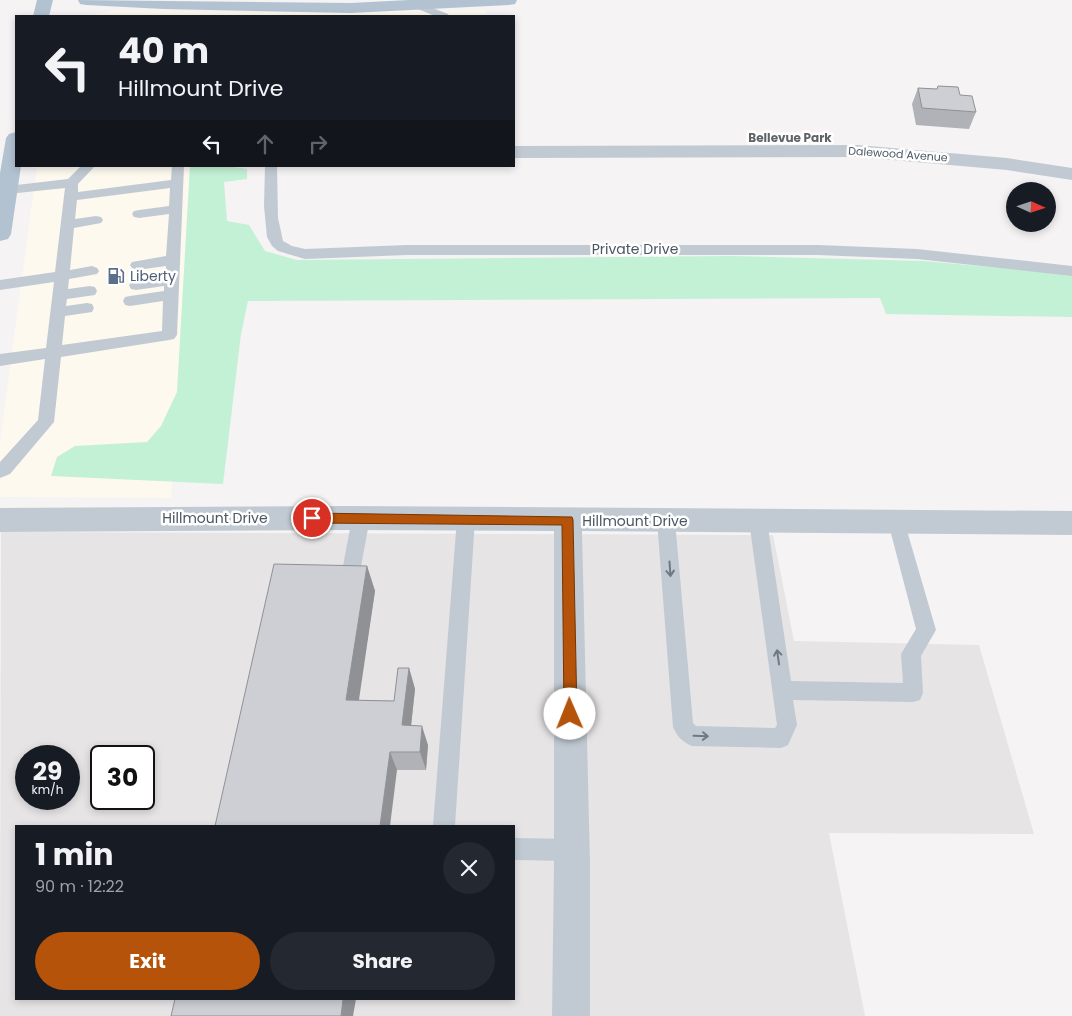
<!DOCTYPE html>
<meta charset="utf-8">
<style>
body{margin:0;font-family:Poppins,sans-serif;background:#242831;color:#f1f3f6;height:100vh;display:flex;flex-direction:column;font-size:19px;white-space:nowrap}
*{box-sizing:border-box;margin:0}
p{font-size:16px;color:#9ea1a6}
.icon{flex:none;width:28px;height:28px;fill:none;stroke:currentColor;stroke-width:2;stroke-linecap:round;stroke-linejoin:round}
.map{position:relative;flex:1;overflow:hidden}
.side{position:absolute;left:15px;top:825px;width:500px;height:175px;display:flex;flex-direction:column;background:#171b24;border-radius:0px;box-shadow:0 2px 8px #0003}
.side>*{flex:none}
.hud{position:absolute;left:15px;top:15px;width:500px;height:152px;border-radius:0px;box-shadow:0 2px 8px #0003;background:#171b24;color:#f1f3f6;overflow:hidden}
.needle{width:32px;rotate:93deg}
.buttons{position:absolute;left:1006px;top:182px;display:grid;gap:10px}
.buttons a{display:grid;place-items:center;width:50px;height:50px;border-radius:50%;background:#171b24;box-shadow:0 2px 8px #0003;font-size:25px}
.speed{position:absolute;left:15px;top:745px;display:flex;gap:10px;font-size:25px;font-weight:700;text-align:center}
.speed>*{display:grid;place-content:center;width:65px;height:65px;border-radius:50%;background:#171b24;box-shadow:0 2px 8px #0003;line-height:1}
.speed small{font-size:12px;font-weight:400}
.speed .limit{border:2px solid #111;border-radius:8px;background:#fff;color:#111}
.pin{position:absolute;display:grid;place-items:center;width:42px;height:42px;color:#fff;margin:-21px;border:2px solid #fff;border-radius:50%;box-shadow:0 1px 5px #0007}
.me{position:absolute;width:55px;margin:-28px;rotate:359deg;stroke-linejoin:round;filter:drop-shadow(0 0 4px #0008)}
.turn{display:flex;align-items:center;gap:18px;height:105px;padding:0 20px;font-size:22px}
.turn .icon{width:65px;height:65px;stroke-width:2.5}
.turn b{display:block;font-size:35px;line-height:42px}
.lanes{display:flex;align-items:center;height:48px;padding:0 20px;background:#0003;justify-content:center;gap:25px;direction:ltr}
.lanes .off{opacity:.35}
.round{display:grid;place-items:center;flex:none;width:52px;height:52px;border-radius:26px;background:#242831}
.summary{display:flex;align-items:center;justify-content:space-between;height:85px;padding:0 20px}
h1{font-size:30px;font-weight:700;line-height:38px}
.primary-button{display:flex;gap:10px;margin-top:auto;padding:10px 20px}
.primary-button a{flex:1;height:58px;border-radius:30px;background:#b45309;color:#fff;font-size:20px;font-weight:700;line-height:58px;text-align:center}
.primary-button a+a{background:#242831;color:#f1f3f6}
.map>svg:first-child{display:block}
</style>
<div class="map">
<svg width="1072" height="1016" viewBox="0 0 1072 1016">
<rect width="100%" height="100%" fill="#f5f3f3"/>
<g fill="#fdf9ef">
<path d="M114 10 260 12 486 10V16H87Z"/>
<path d="M37 166H190L171 498 0 497V442Z"/>
</g>
<path fill="#e6e4e5" fill-rule="evenodd" d="M1 532 773 535 794 641 979 645 1034 834 829 833 865 1016H0ZM26 756H69V799H26ZM101 756H144V799H101ZM16 826H514V999H16Z"/>
<path fill="#c3f1d5" d="M190 166H227L247 169V179L224 182 227 221 249 225 265 251 297 260 733 256 923 261 1036 271H1072V317L886 314 880 298 248 301 241 334 223 484 51 476 57 457 75 446 147 442 161 426 177 392Z"/>
<g fill="none" stroke-linecap="round" stroke-linejoin="round">
<g fill="#c1cad2" fill-rule="evenodd">
<path d="M417 2 448 14 449 16H435L413 7 412 5 413 3Z"/>
<path d="M81 166H95L78 184V192L171 180 172 166H184L177 335 174 339 169 340 61 357 54 422 10 474 0 478V462L38 420 45 359 0 366V354L46 348 54 282 0 290V280L55 272 65 188 8 194 1 190 8 186 68 179ZM170 188 169 206 139 210 134 211 132 214 134 217 139 218 169 214 166 256 132 262 130 265 132 268 137 270 166 266 165 276 131 281 129 285 131 289 136 290 164 286V291L130 296 125 297 123 301 125 305 130 306 163 301 162 331 62 345 65 316 92 312 94 308 92 304 87 303 66 306 67 299 95 295 97 291 95 287 90 286 68 289 69 279 97 274 99 271 97 268 92 266 70 270 74 228 101 223 103 220 101 217 96 216 75 219 77 200Z"/>
<path d="M265 166H277L278 218 283 241 292 246 305 249 407 245H818L917 249 1072 266V276L917 259 818 255H407L305 259 278 251 272 246 267 237 264 206Z"/>
<path d="M361 511 367 513 370 518 358 582 356 588 349 590 342 588 340 582 352 518 355 513Z"/>
<path d="M466 512 472 514 475 519 455 826H433L457 519 460 514Z"/>
<path d="M666 514 672 516 675 521 693 723 696 726 775 728 777 725 749 521 752 516 758 514 764 516 767 521 791 681 903 683 901 654 916 629 888 522 891 517 897 515 903 517 936 630 921 656 923 693 920 700 913 702 793 700 797 725 788 745 781 748 692 746C682 742 677 736 673 727L657 521 660 516Z"/>
<path d="M514 838 572 839 580 842 583 850 580 858 572 861 514 860Z"/>
</g>
<g fill="#c1cad2" fill-rule="evenodd">
<path d="M858 145 1007 158 1072 168V180L1007 170 858 157 514 158V146Z"/>
<path d="M348 506 1072 511V535L582 531 590 864V1016H552L554 864V531L348 530 0 532V508Z"/>
</g>
<g fill="#b3c2d1" fill-rule="evenodd">
<path d="M37 0H53L49 16H33Z"/>
<path d="M78 0 351 3 409 0H517L515 4 509 5 351 13 164 9 86 5 80 4Z"/>
<path d="M16 132V166H21L11 234 8 239 0 241V173L6 138 9 134Z"/>
</g>
</g>
<g fill="#b0b2b7">
<path d="M938 86 960 95 976 112 969 129 916 125 912 104 918 88 937 89Z"/>
<path d="M367 566 375 591 358 700 394 701 409 668 415 689 411 726 428 745 426 770H397L215 826Z"/>
</g>
<g fill="#909195">
<path d="M367 566 375 591 356 720 346 700Z"/>
<path d="M409 668 415 689 409 744 402 725Z"/>
<path d="M422 726 428 745 426 770 420 752Z"/>
<path d="M390 752 397 770 390 826H380Z"/>
<path d="M343 999H356L353 1016H341Z"/>
</g>
<g fill="#cdcfd5" stroke="#909195">
<path d="M938 86 958 87 960 95 972 96 976 112 922 108 918 88 937 89Z"/>
<path d="M274 564 367 566 346 700 394 701 398 668H409L402 725 422 726 420 752H390L380 826H215Z"/>
<path d="M175 999H343L341 1016H171Z"/>
</g>
<defs><path id="oneway-shaft" d="M-6 0H5M1.5-3L5.5 0L1.5 3" fill="none" stroke-width="1.6" stroke-linecap="round" stroke-linejoin="round" transform="scale(1.25)"/></defs>
<g stroke="#6e7983">
<use href="#oneway-shaft" transform="translate(670 569) rotate(86)"/>
<use href="#oneway-shaft" transform="translate(778 657) rotate(-98)"/>
<use href="#oneway-shaft" transform="translate(701 736) rotate(2)"/>
</g>
<path fill="#b45309" stroke="#753606" d="M312 513 572 517 573 520 577 714 575 719 570 721 566 719 564 714 562 525 312 523 308 521 307 518 308 514Z"/>
<defs>
<g id="fuel-bare" transform="scale(1.35)"><path d="M-5.5-6h7V0h2V4h1.3V-2.5L3-4.5l.8-.8L6-3V5H2.5V1h-1V6h-7ZM-4.2-4.7v3.2H.2V-4.7Z" fill="#5c6f8a" stroke="#fff" stroke-width="2.5" paint-order="stroke"/></g>
</defs>
<g fill-rule="evenodd">
<use href="#fuel-bare" x="116" y="276"/>
</g>
<g text-anchor="middle" dominant-baseline="central" stroke-width="5" stroke-linejoin="round" paint-order="stroke">
<g font-size="11" fill="#4a5661" stroke="#fff">
<text transform="translate(898 154) rotate(4)">Dalewood Avenue</text>
</g>
<g font-size="12" font-weight="bold" fill="#5f6368" stroke="#fff">
<text x="790" y="137">Bellevue Park</text>
</g>
<g font-size="14" fill="#4a5661" stroke="#fff">
<text x="635" y="249">Private Drive</text>
<text x="215" y="518">Hillmount Drive</text>
<text x="635" y="521">Hillmount Drive</text>
</g>
<g font-size="14" fill="#4e5e75" stroke="#fff" text-anchor="start">
<text x="130" y="276">Liberty</text>
</g>
</g>
</svg>
<div class="buttons">
<a><svg class="needle" viewBox="-14 -14 28 28"><path d="M0-13l5 13h-10z" fill="#e53935"/><path d="M0 13l5-13h-10z" fill="#9ea1a6"/></svg></a>
</div>
<div class="speed"><div>29<small>km/h</small></div><div class="limit">30</div></div>
<div class="pin" style="left:312px;top:518px;background:#d93025"><svg class="icon" aria-label="arrive" viewBox="0 0 24 24"><path d="M6 21V4h12l-3 4 3 4H6"/></svg></div>
<svg class="me" style="left:570px;top:714px" viewBox="-20 -20 40 40"><circle r="19" fill="#fff"/><path d="M0-13L10 11 0 6-10 11z" fill="#b45309"/></svg>
<div class="hud">
<div class="turn"><svg class="icon" aria-label="left" viewBox="0 0 24 24"><path d="M17 20v-9H6M10 6l-5 5 5 5"/></svg><div><b>40 m</b>Hillmount Drive</div></div>
<div class="lanes"><svg class="icon" aria-label="left" viewBox="0 0 24 24"><path d="M17 20v-9H6M10 6l-5 5 5 5"/></svg><svg class="icon off" aria-label="ahead" viewBox="0 0 24 24"><path d="M12 20V5M6 11l6-6 6 6"/></svg><svg class="icon off" aria-label="right" viewBox="0 0 24 24"><path d="M7 20v-9h11M14 6l5 5-5 5"/></svg></div>
</div>
<section class="side">
<div class="summary"><div><h1>1 min</h1><p>90 m · 12:22</p></div><a class="round"><svg class="icon" aria-label="close" viewBox="0 0 24 24"><path d="M6 6l12 12M18 6L6 18"/></svg></a></div>
<div class="primary-button"><a>Exit</a><a>Share</a></div>
</section>
</div>
